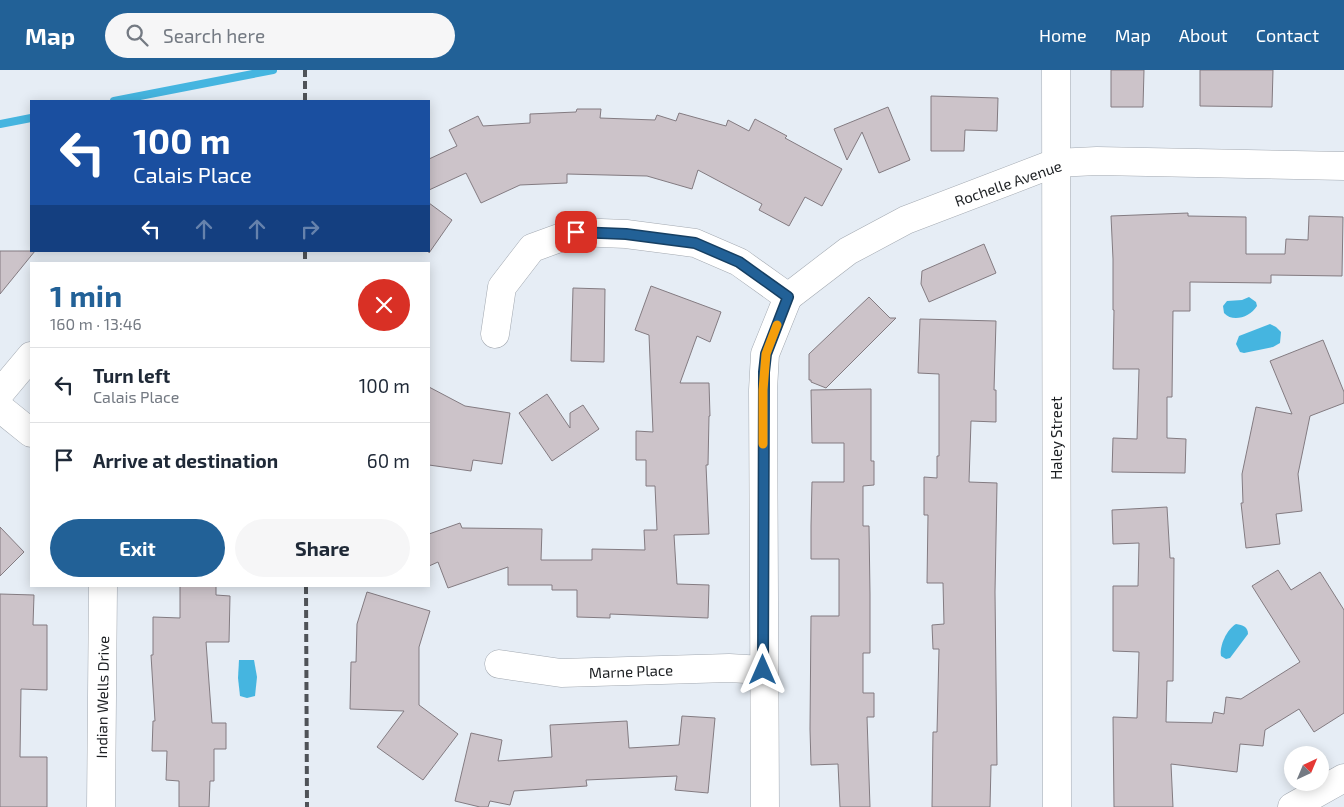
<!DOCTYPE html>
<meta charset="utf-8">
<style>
body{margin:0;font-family:"Exo 2",sans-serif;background:#f6f6f7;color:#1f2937;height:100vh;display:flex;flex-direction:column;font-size:19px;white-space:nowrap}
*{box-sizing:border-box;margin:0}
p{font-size:16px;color:#747a83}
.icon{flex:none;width:28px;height:28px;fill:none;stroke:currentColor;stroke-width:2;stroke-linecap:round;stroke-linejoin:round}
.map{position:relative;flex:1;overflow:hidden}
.details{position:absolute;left:30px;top:192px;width:400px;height:325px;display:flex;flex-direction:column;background:#fff;border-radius:0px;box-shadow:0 2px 12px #0003}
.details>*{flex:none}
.hud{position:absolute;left:30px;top:30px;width:400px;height:152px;border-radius:0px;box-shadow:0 2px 12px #0003;background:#1a4fa0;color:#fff;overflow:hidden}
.needle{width:32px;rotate:44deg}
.tools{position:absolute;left:1284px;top:676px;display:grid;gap:10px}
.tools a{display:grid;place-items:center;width:45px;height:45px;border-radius:50%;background:#fff;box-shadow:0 2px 12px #0003;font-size:25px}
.pin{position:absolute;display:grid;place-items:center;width:42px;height:42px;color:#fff;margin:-21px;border-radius:10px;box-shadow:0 2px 8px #0006}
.me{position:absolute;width:55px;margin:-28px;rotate:0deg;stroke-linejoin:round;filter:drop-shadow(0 0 4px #0008)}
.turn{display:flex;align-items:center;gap:18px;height:105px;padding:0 20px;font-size:22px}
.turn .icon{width:65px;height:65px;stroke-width:2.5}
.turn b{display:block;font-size:35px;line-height:42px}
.lanes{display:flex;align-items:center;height:48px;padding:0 20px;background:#0003;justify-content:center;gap:25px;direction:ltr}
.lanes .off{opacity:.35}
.round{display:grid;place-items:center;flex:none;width:52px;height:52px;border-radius:26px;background:#f6f6f7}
.overview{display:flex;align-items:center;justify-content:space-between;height:85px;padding:0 20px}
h1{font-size:30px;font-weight:700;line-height:38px;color:#226197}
.action{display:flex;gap:10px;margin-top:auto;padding:10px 20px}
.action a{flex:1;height:58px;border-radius:30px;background:#226197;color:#fff;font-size:20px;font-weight:700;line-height:58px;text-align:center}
.action a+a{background:#f6f6f7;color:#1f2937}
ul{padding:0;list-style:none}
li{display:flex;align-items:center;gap:15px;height:75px;padding:0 20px;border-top:1px solid #e0e1e3}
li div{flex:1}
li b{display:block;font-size:19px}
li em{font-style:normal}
header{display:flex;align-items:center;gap:30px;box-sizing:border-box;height:70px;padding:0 25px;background:#226197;color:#fff}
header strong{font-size:24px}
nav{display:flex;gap:28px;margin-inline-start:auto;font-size:18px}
.search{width:350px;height:45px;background:#f6f6f7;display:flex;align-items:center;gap:12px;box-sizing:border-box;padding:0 18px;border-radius:28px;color:#747a83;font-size:19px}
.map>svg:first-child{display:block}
</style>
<header>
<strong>Map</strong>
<div class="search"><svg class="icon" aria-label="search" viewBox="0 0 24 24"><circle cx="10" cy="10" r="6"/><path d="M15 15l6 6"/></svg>Search here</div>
<nav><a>Home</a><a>Map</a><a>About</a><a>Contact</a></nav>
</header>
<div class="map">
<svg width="1344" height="737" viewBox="0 0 1344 737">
<rect width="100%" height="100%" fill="#e6edf5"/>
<g fill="#45b5e0">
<path d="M1249 227 1256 232 1257 236C1250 247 1233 253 1224 243L1223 236 1227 231 1242 230Z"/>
<path d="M1270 254 1276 257 1281 262 1280 273 1273 277 1244 283 1240 282 1236 274 1239 266Z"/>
<path d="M1236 554C1243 555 1248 557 1248 564L1230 588 1226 589 1221 586C1219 576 1227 559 1236 554Z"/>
<path d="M239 590H254L257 607 255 626 247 628 240 626 238 608Z"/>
</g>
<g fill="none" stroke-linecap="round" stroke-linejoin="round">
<g stroke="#45b5e0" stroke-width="8">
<path d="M114 31 273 0"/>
<path d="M0 54 31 48"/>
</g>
</g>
<g fill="#ccc3c9" stroke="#837b81">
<path d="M1111 0H1144L1143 37H1111Z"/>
<path d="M1200 0H1273L1272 37 1200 36Z"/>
<path d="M931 26 998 28 997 61 965 60 964 81H931Z"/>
<path d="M888 37 910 90 879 103 862 62 847 90 834 59Z"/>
<path d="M577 39H601L600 48 655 50 657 45 676 51 679 43 726 56 728 50 749 61 755 49 787 66 785 68 842 99 822 136 805 127 789 156 759 140 762 134 698 100 692 119 647 106 567 104V113L520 115 481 133 466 103 429 120V89L457 76 449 60 478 46 483 56 530 53V44L576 42Z"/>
<path d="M429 133 452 150 429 183Z"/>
<path d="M1188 143V146L1246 147V184H1285L1286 169 1308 170 1309 146 1343 147 1342 206 1271 205V213L1190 212V241H1173L1172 327H1167V368L1186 369 1185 403 1112 402 1113 368 1137 369 1139 299H1113L1114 240H1113V189L1111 146Z"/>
<path d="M984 174 996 203 929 232 921 214 922 201Z"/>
<path d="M0 181H35L0 224Z"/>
<path d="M651 216 721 242 710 272 697 266 680 313H709L710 346H709L708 395H706L709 464 674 465 677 514 709 515 708 548 610 544V548L577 547V520H552V515H508V497L448 518 438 492 429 496V464L460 453 462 458 542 459 541 490H592V479L645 480 644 460H657L655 416H646V390H636V361L653 362 649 265 635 260Z"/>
<path d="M573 218 605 219 604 292 571 291Z"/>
<path d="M869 227 890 248H896L826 318 811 312V310H809V284Z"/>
<path d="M920 249 996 251 994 320H996V352L971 351 969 412 997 413 995 522 997 695H991L990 737H932L933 662H937L939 579H933L932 555 944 554 943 513H927L928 445H924V407L937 408V386H939V304L918 303Z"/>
<path d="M1323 270 1344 322V333L1310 346 1298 404 1302 441 1276 444 1280 474 1246 478 1241 433H1243L1242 404 1256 337 1292 344 1270 291Z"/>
<path d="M429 317 465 336 510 343 502 394 473 390 471 401 429 395Z"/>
<path d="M871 319V391H874V415L863 416V456H869L870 524V583H863V623H874V647H867L870 737H840L838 694 811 695 810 659 811 546H839V489H811V456L812 412H844V373H812L811 320Z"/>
<path d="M547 324 570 358V343L583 335 599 359 552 391 519 343Z"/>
<path d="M1167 437 1170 488H1174L1173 611H1167L1166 652 1212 653 1214 642 1224 644 1226 627 1241 629 1300 592 1252 516 1278 500 1291 520 1320 502 1344 540V643L1314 662 1299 639 1265 660 1263 676 1240 674 1237 702 1171 694 1173 737H1114L1113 647 1137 648 1139 582 1113 581V516H1138L1139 473 1113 474 1112 440Z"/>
<path d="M0 457 24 482 0 506Z"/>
<path d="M180 516H216V525L230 526 229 572H206L212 653H226V679H214V711H210L209 737H179V711L166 710 167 681H152L153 651H155L151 585H153V547L180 548Z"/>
<path d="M367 522 430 541 419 577V635L458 664 423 710 377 677 404 641 350 639 351 592H356L357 554Z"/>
<path d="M0 524 34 525 33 555H47V620L21 619 20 687H47V737H0Z"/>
<path d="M682 646 715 648 708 723 675 720 677 706 586 710 587 716 514 721 510 735 490 731 488 737H480L455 731 471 663 502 670 498 691 552 687 550 655 627 651 629 678 679 675Z"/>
</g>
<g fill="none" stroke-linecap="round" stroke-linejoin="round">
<g stroke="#a3a9b1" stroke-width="29">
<g id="minor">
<path d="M1056 0 1057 737"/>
<path d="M788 227 848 181 906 150 1055 93 1097 91 1344 96"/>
<path d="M495 264 502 217 532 178 576 162 626 164 695 173 739 192 788 227"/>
<path d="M0 323 31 286"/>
<path d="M0 338 31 363"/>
<path d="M499 594 561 603 729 598 763 600"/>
<path d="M101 737 103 516"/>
<path d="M765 737 763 320 765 284 788 227"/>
<path d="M1292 737 1344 708"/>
</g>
</g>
<use href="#minor" stroke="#fff" stroke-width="28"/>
<g stroke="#4f5358" stroke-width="4" stroke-dasharray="8 4" stroke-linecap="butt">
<path d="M305 31V0"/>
<path d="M305 181V194"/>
<path d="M306 516 307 737"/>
</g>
</g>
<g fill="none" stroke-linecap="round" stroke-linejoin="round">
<g stroke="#163f62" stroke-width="12">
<path id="route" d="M576 162 626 164 695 173 739 192 788 227 766 284 764 302 763 600"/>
</g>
<use href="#route" stroke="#226197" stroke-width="9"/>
<path stroke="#f59e0b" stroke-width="9" d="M763 374V320L766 284 777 255"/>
</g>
<g text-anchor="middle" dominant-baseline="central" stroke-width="4.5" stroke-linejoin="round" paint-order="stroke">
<g font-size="15" fill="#1c1f22" stroke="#fff">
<text transform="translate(1008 113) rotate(-19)">Rochelle Avenue</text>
<text transform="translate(1056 368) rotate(-90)">Haley Street</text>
<text transform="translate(631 601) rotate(-2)">Marne Place</text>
<text transform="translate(102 627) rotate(-89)">Indian Wells Drive</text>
</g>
</g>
</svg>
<div class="tools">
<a><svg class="needle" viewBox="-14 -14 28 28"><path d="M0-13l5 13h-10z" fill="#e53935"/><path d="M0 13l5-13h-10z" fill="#747a83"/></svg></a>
</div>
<div class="pin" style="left:576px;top:162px;background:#d93025"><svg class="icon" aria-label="arrive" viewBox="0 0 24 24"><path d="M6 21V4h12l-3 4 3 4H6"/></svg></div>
<svg class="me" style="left:763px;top:600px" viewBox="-20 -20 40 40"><path d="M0-17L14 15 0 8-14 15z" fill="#226197" stroke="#fff" stroke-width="4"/></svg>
<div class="hud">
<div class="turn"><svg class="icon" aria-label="left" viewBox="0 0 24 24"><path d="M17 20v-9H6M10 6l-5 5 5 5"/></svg><div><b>100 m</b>Calais Place</div></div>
<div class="lanes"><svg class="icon" aria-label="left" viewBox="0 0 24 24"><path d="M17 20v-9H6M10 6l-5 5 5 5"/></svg><svg class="icon off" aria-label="ahead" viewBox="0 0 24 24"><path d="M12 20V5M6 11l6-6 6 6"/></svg><svg class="icon off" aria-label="ahead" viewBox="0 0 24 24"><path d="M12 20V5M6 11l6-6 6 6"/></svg><svg class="icon off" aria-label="right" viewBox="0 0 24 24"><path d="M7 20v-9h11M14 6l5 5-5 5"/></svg></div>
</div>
<section class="details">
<div class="overview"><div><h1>1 min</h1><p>160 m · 13:46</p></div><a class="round" style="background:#d93025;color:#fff"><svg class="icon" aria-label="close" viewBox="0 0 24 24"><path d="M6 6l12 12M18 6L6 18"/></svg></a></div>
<ul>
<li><svg class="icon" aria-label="left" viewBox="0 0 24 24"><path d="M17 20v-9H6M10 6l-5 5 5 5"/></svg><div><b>Turn left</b><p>Calais Place</p></div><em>100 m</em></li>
<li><svg class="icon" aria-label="arrive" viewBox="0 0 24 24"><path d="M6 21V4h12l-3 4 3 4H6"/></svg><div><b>Arrive at destination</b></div><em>60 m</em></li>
</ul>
<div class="action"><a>Exit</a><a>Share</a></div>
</section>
</div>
